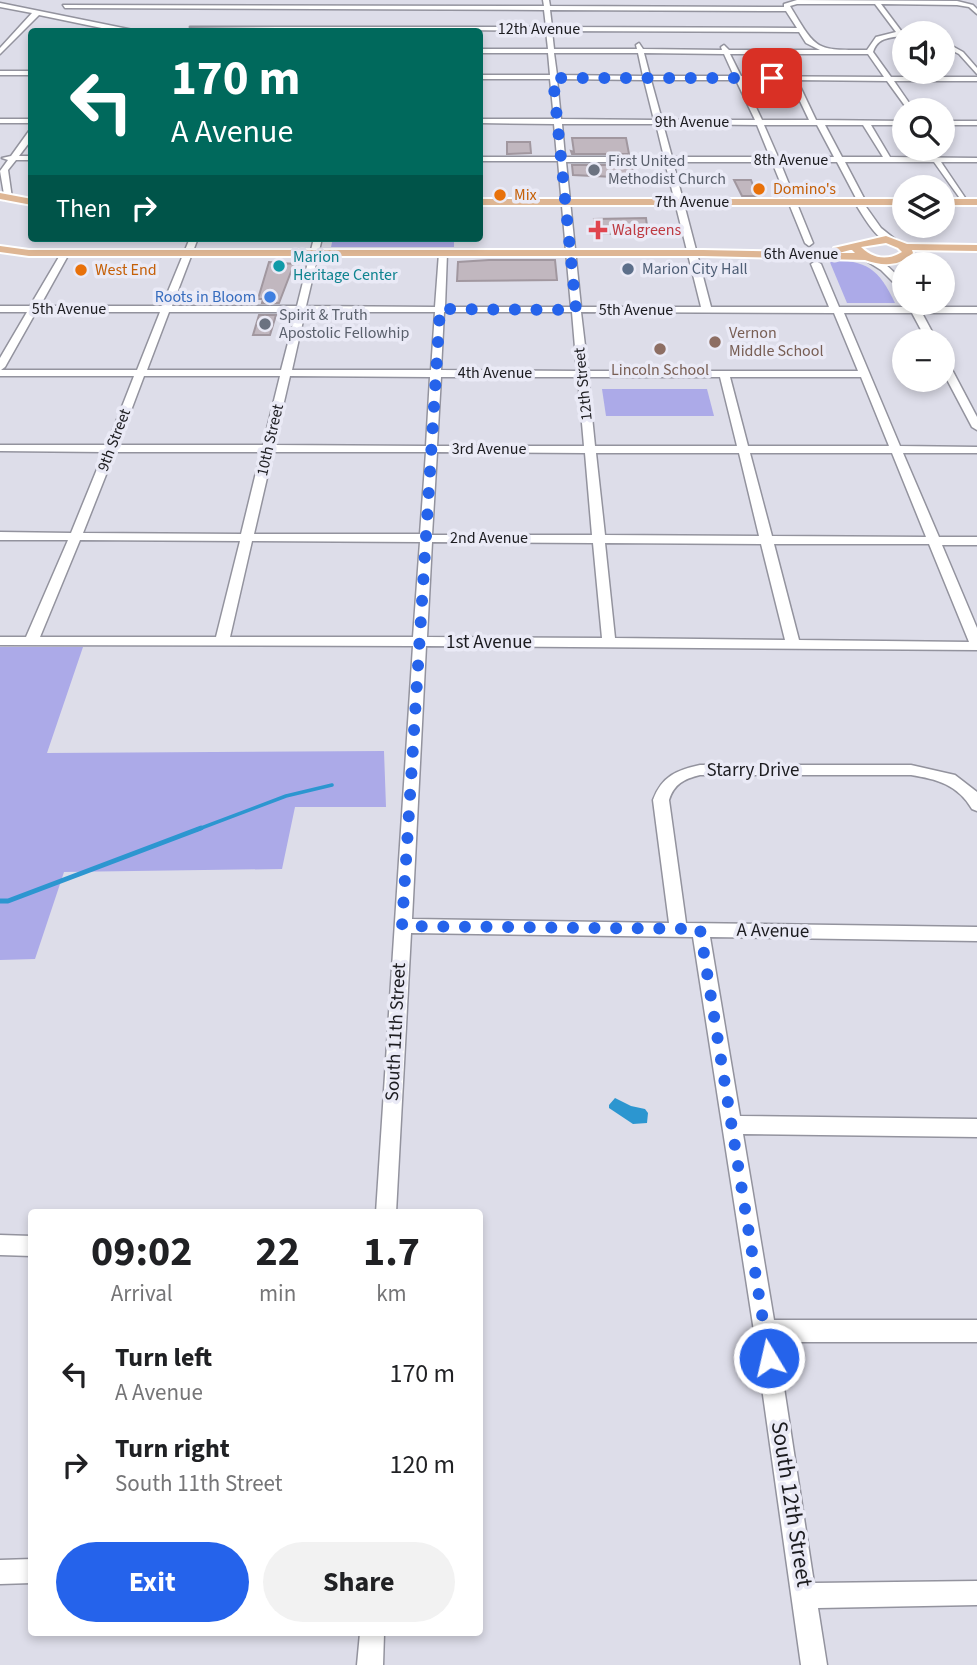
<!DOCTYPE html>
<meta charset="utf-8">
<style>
body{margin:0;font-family:"Source Sans 3",sans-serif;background:#f2f2f2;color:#202124;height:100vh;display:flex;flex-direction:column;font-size:26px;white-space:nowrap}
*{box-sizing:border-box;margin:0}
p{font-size:23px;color:#757577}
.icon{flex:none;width:38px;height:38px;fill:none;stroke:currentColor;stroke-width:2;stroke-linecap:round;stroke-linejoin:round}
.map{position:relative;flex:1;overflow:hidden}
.panel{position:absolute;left:28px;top:1209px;width:455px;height:427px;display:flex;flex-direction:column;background:#fff;border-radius:7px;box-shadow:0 4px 10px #0003}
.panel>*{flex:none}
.top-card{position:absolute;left:28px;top:28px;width:455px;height:214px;border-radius:7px;box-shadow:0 4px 10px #0003;background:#00695c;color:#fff;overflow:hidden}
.fabs{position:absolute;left:892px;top:21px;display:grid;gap:14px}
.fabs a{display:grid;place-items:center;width:63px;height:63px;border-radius:50%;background:#fff;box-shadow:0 4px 10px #0003;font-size:35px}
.pin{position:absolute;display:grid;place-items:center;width:60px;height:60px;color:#fff;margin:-30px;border-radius:14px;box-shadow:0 4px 10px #0006}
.me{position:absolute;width:77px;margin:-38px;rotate:351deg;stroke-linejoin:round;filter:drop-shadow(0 0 5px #0008)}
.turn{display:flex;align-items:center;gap:24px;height:147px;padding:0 28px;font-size:32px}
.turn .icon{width:91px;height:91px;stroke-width:2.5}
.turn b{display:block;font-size:49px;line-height:60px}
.then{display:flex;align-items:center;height:66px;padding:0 28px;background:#0003;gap:14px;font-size:26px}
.eta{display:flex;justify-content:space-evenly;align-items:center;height:119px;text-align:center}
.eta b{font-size:42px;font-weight:700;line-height:49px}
.primary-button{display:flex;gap:14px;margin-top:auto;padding:14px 28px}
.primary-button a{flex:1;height:80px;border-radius:42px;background:#2563eb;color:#fff;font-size:28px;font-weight:700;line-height:80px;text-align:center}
.primary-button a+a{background:#f2f2f2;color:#202124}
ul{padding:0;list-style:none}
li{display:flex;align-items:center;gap:21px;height:91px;padding:0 28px}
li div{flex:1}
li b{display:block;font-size:26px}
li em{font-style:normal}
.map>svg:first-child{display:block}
</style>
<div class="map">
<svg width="977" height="1665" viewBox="0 0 977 1665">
<rect width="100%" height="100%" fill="#dddde9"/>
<g fill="#acaae8">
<path d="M333 238H454V247H331Z"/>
<path d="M829 260C867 260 879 269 895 303H847Z"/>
<path d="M602 389H707L714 416H606Z"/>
<path d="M0 647H83L47 753 384 751 386 807H295L282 869 64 872 35 959 0 960Z"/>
</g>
<path fill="#2c96d0" d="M615 1098 631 1106 645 1109 648 1113 647 1123 633 1124 609 1108V1105Z"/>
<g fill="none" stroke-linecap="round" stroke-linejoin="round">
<path stroke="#2c96d0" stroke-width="3.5" d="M196 830 286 796 332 785"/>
<path stroke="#2c96d0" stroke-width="5" d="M0 901H8L201 828"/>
</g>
<g fill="#c1b7bf" stroke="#a1979f" stroke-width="2">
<path d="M572 138H626L629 154H572L571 151 574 152Z"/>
<path d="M507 142H530L531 153 507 154Z"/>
<path d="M572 165H632L634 178 573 175Z"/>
<path d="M734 180H751L757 196H742Z"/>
<path d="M646 218 648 234H596L594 219Z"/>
<path d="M489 260H555L557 280 457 281 458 262Z"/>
<path d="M269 262 294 264 279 303H262L263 299H258Z"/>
<path d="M259 315H276L270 335H253Z"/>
</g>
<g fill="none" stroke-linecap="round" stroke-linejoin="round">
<g stroke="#93939e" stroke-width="3">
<g id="minor">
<path d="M543 0H549L550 6 784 7V4L797 0 957 1 973 5 977 9V14L969 7 957 5 881 4 902 32 908 33C897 40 879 33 873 52L891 77H977V81H894L914 110H908L887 81 797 80 816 120 905 121V125H871L890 157 977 158V162H941L968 202 964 204 934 162H845L866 202 864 204 881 228 896 240V244C877 244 864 216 854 202L857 200 837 162H780L813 243 809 246 805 243 772 162H673L711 307H829L811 264 816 261 821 264 839 307H909L907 303H917L919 307H977V313H922L937 341H927L912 313H844L900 446 977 447V453H903L939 537H977V545H942L977 628V650L426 646 412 919 669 923 653 800C662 776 677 770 700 765H911L955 775 977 792V811L972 809C958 785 937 779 911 775H700C684 779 674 784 669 800L686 923 977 927V941L710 937 740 1116 977 1119V1137L743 1134 774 1320H977V1342H777L814 1583 977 1581V1605L818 1608 827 1665H801L754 1331 693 937 411 933 396 1213H376L413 646 0 645V637H26L68 540H0V532L71 533 104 452 0 451V445H107L134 376H0V358L27 312H0V306H30L63 250 70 252 40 306H162L190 238H198L172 306H297L314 238H322L306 306 435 307 439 253 443 250 447 253 445 307H571L558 161H480V157H557L554 124 480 123V119H554L550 79H480V75H550L548 53H480V49H548L546 31 190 27H546L544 10 65 8 63 5 544 6ZM797 4H875L896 32 876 37 867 50C815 50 817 51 790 6ZM550 10 786 11 797 28 552 27ZM552 31 799 32 806 43 820 50H729L724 45 721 47 722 50 643 49 639 43 636 45 637 49H554ZM554 53H638L643 76 557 75ZM644 53 724 54 734 76H650ZM730 54H868L884 77 741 76ZM557 79 644 80 654 120 561 119ZM651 80H736L755 120H662ZM743 80H790L809 120H762ZM562 124H656L664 157H565ZM663 124 757 125 770 157H672ZM764 125H817L834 157H778ZM825 125H863L883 157H842ZM566 162H665L701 307H581ZM36 312H160L137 370H1L5 367ZM169 312H296L281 370H147ZM305 312H435L431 370H292ZM444 312H572L577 371 441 370ZM581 312 834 313 858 371H588ZM144 376H280L263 445H118ZM290 376 430 377 426 446 274 445ZM441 377H578L584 446H437ZM588 377H720L737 446H595ZM730 377H861L889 446H748ZM115 452H261L241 534 83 533ZM273 452H426L420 534H254ZM437 452 585 453 592 535H432ZM596 453H739L759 536 605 535ZM750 453H892L926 537 772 536ZM80 540 240 541 216 637H40ZM252 541 420 542 413 637H230ZM432 542 593 543 602 638 427 637ZM605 543 761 544 785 640 615 638ZM774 544H929L969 642 799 640Z"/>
<path d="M0 3 133 30 136 32H121L39 15 0 54V48L32 13 0 7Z"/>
<path d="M943 41 963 52 977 68V74L959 54 943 46Z"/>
<rect x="0" y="71" width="32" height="4"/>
<rect x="0" y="119" width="32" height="4"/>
<rect x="943" y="121" width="34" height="4"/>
<path d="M29 131H32V139L19 156H32V160H16L8 170 12 198 5 200 0 171 8 160 2 158 11 156Z"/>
<path d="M865 256C881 256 894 273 905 283V289H900L881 270 865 260Z"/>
<path d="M943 359 948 362 977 417V430L972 427 943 372Z"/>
<path d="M0 1235 32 1236V1256L0 1255Z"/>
<path d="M32 1559V1583L0 1584V1560Z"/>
<path d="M360 1633H384L383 1665H357Z"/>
</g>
</g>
<g stroke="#fff" stroke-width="4">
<g id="major">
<path d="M0 193 32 199V205L0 199Z"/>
<rect x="480" y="199" width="425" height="6"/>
<rect x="943" y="199" width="34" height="6"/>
<path d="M886 236 907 244 977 245V251L912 250 913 253C900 267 882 266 865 260L703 256H29L0 252V246L29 250H703L837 253 833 250 834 248ZM886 243 898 248 902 252C888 261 873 259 861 247ZM852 250 855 253H839L850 250Z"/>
</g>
</g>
<use href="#minor" fill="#fff" fill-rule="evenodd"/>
<use href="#major" fill="#deb694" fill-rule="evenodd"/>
</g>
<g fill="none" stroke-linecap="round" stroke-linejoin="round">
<path stroke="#2563eb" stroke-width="12" stroke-dasharray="0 21.6" d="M769 1358 700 929 402 926 440 309 576 310 553 78H772"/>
</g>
<g fill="#6b7280" stroke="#eaeaf6" stroke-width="2.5">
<circle cx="594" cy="170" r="7"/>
<circle cx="265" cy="324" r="7"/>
</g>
<g fill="#e8710a" stroke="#eaeaf6" stroke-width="2.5">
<circle cx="759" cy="189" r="7"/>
<circle cx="500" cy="195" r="7"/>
<circle cx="81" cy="270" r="7"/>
</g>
<path fill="#e0444e" stroke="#eaeaf6" stroke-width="2.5" d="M594.5 219.5h7v7h7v7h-7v7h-7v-7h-7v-7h7z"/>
<circle fill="#0f9aa8" stroke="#eaeaf6" stroke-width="2.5" cx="279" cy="266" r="7"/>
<circle fill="#5c6f8a" stroke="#eaeaf6" stroke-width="2.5" cx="628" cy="269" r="7"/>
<circle fill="#3f7fe0" stroke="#eaeaf6" stroke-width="2.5" cx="270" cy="297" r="7"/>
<g fill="#8d6e63" stroke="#eaeaf6" stroke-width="2.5">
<circle cx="715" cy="342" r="7"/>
<circle cx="660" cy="349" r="7"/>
</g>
<g text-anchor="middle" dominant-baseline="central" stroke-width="7" stroke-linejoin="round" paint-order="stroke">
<g font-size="16" fill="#1c1c20" stroke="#eaeaf6">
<text x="539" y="29">12th Avenue</text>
<text x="692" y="122">9th Avenue</text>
<text x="791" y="160">8th Avenue</text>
<text x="692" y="202">7th Avenue</text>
<text x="801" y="254">6th Avenue</text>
<text x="69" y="309">5th Avenue</text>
<text x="636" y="310">5th Avenue</text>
<text x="495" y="373">4th Avenue</text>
<text transform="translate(583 384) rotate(-96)">12th Street</text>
<text transform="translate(114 440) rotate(-69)">9th Street</text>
<text transform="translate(270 440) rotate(-77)">10th Street</text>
<text x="489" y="449">3rd Avenue</text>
<text x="489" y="538">2nd Avenue</text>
</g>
<g font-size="16" fill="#5b616d" stroke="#eaeaf6" text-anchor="start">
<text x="608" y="161">First United<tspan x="608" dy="18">Methodist Church</tspan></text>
<text x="279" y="315">Spirit &amp; Truth<tspan x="279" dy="18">Apostolic Fellowhip</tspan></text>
</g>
<g font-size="16" fill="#c56008" stroke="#eaeaf6" text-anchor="start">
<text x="773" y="189">Domino's</text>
<text x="514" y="195">Mix</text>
<text x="95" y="270">West End</text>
</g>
<g font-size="16" fill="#be3a42" stroke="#eaeaf6" text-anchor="start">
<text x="612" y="230">Walgreens</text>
</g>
<g font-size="16" fill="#0d838f" stroke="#eaeaf6" text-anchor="start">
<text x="293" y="257">Marion<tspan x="293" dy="18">Heritage Center</tspan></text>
</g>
<g font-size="16" fill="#4e5e75" stroke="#eaeaf6" text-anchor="start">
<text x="642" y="269">Marion City Hall</text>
</g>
<g font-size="16" fill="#366cbe" stroke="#eaeaf6" text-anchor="end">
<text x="256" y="297">Roots in Bloom</text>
</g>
<g font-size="16" fill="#785e54" stroke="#eaeaf6" text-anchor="start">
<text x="729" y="333">Vernon<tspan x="729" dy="18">Middle School</tspan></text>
<text x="660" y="370" text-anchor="middle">Lincoln School</text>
</g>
<g font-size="19" fill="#1c1c20" stroke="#eaeaf6">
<text x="489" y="642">1st Avenue</text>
<text x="753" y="770">Starry Drive</text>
<text transform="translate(773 931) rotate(1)">A Avenue</text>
<text transform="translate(396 1032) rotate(-87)">South 11th Street</text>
</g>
<g font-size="23" fill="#1c1c20" stroke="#eaeaf6">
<text transform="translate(792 1504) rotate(81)">South 12th Street</text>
</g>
</g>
</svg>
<div class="fabs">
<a><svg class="icon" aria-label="sound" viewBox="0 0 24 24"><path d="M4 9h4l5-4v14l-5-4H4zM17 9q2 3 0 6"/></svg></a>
<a><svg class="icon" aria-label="search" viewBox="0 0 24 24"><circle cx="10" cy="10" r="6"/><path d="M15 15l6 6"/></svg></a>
<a><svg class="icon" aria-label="layers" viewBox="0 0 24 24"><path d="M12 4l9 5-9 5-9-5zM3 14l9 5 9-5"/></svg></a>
<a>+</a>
<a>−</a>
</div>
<div class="pin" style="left:772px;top:78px;background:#d93025"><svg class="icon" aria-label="arrive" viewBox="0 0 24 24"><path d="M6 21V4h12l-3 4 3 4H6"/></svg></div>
<svg class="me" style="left:769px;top:1358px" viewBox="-20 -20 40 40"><circle r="17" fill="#2563eb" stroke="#fff" stroke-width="3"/><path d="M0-11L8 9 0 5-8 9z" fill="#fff"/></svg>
<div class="top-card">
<div class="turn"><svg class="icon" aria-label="left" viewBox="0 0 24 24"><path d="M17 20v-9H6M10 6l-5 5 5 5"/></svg><div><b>170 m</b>A Avenue</div></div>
<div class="then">Then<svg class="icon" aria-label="right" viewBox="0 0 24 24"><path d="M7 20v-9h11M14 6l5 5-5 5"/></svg></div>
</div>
<section class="panel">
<div class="eta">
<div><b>09:02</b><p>Arrival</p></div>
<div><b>22</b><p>min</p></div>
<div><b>1.7</b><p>km</p></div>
</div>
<ul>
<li><svg class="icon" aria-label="left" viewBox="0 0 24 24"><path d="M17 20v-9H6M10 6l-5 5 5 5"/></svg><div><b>Turn left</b><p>A Avenue</p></div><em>170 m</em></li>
<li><svg class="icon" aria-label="right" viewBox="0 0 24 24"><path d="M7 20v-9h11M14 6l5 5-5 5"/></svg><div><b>Turn right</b><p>South 11th Street</p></div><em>120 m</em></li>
</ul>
<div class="primary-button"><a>Exit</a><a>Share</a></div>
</section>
</div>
